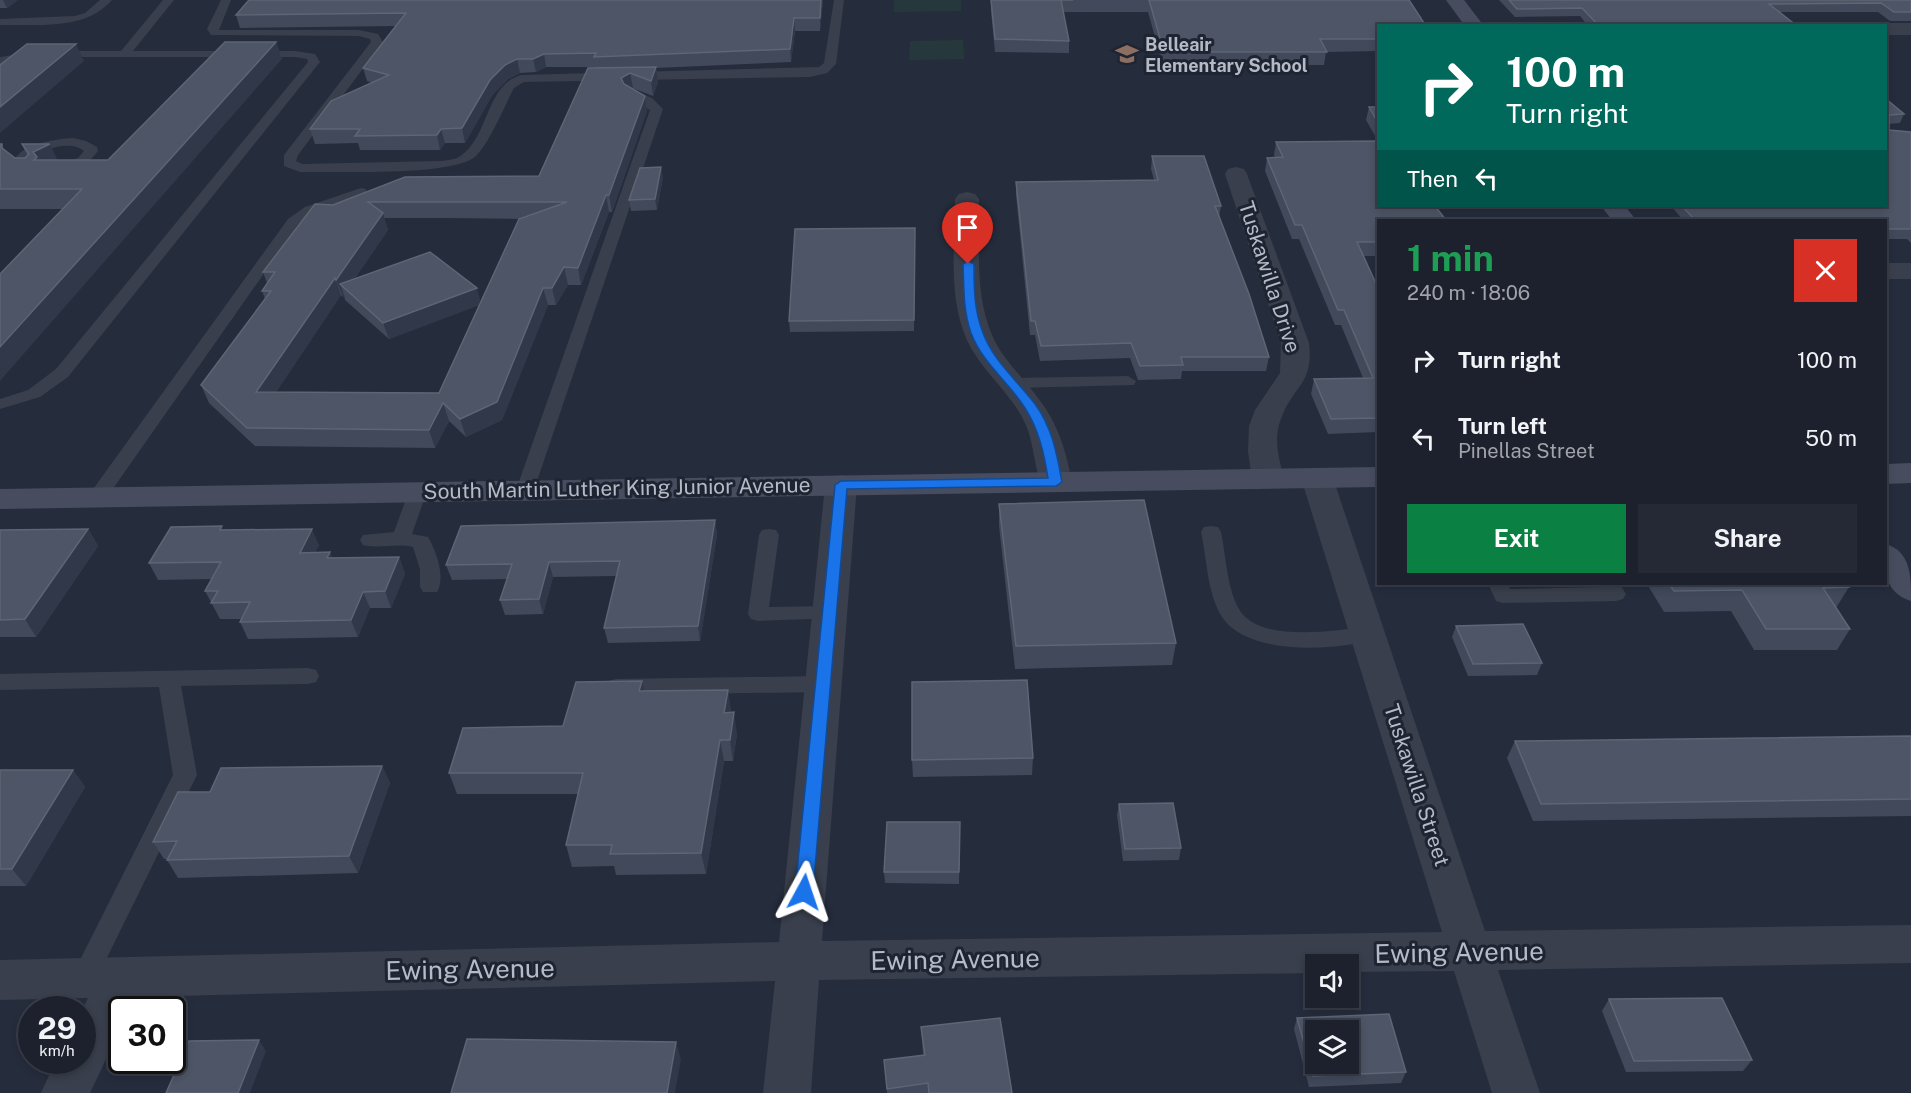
<!DOCTYPE html>
<meta charset="utf-8">
<style>
body{margin:0;font-family:"Public Sans",sans-serif;background:#252935;color:#f1f3f6;height:100vh;display:flex;flex-direction:column;font-size:22px;white-space:nowrap}
*{box-sizing:border-box;margin:0}
p{font-size:20px;color:#a0a3aa}
.icon{flex:none;width:33px;height:33px;fill:none;stroke:currentColor;stroke-width:2;stroke-linecap:round;stroke-linejoin:round}
.map{position:relative;flex:1;overflow:hidden}
.panel{position:absolute;left:1377px;top:219px;width:510px;height:366px;display:flex;flex-direction:column;background:#1c212d;border-radius:0px;box-shadow:0 3px 9px #0003,0 0 0 2px #3a3e49}
.panel>*{flex:none}
.hud{position:absolute;left:1377px;top:24px;width:510px;height:183px;border-radius:0px;box-shadow:0 3px 9px #0003,0 0 0 2px #3a3e49;background:#00695c;color:#fff;overflow:hidden}
.controls{position:absolute;left:1305px;top:954px;display:grid;gap:12px}
.controls a{display:grid;place-items:center;width:54px;height:54px;border-radius:0px;background:#1c212d;box-shadow:0 3px 9px #0003,0 0 0 2px #3a3e49;font-size:30px}
.speed{position:absolute;left:18px;top:996px;display:flex;gap:12px;font-size:30px;font-weight:700;text-align:center}
.speed>*{display:grid;place-content:center;width:78px;height:78px;border-radius:50%;background:#1c212d;box-shadow:0 3px 9px #0003,0 0 0 2px #3a3e49;line-height:1}
.speed small{font-size:15px;font-weight:400}
.speed .limit{border:3px solid #111;border-radius:9px;background:#fff;color:#111}
.pin{position:absolute;display:grid;place-items:center;width:51px;height:51px;color:#fff;margin:-62px -26px;border-radius:50% 50% 50% 0;rotate:-45deg;box-shadow:0 0 6px #0007}
.pin .icon{rotate:45deg}
.me{position:absolute;width:66px;margin:-33px;rotate:5deg;stroke-linejoin:round;filter:drop-shadow(0 0 4px #0008)}
.turn{display:flex;align-items:center;gap:21px;height:126px;padding:0 30px;font-size:27px}
.turn .icon{width:78px;height:78px;stroke-width:2.5}
.turn b{display:block;font-size:42px;line-height:51px}
.then{display:flex;align-items:center;height:57px;padding:0 30px;background:#0003;gap:12px;font-size:22px}
.round{display:grid;place-items:center;flex:none;width:63px;height:63px;border-radius:0px;background:#252935}
.headline{display:flex;align-items:center;justify-content:space-between;height:102px;padding:0 30px}
h1{font-size:36px;font-weight:700;line-height:45px;color:#1e9e55}
.button{display:flex;gap:12px;margin-top:auto;padding:12px 30px}
.button a{flex:1;height:69px;border-radius:0px;background:#0b8043;color:#fff;font-size:24px;font-weight:700;line-height:69px;text-align:center}
.button a+a{background:#252935;color:#f1f3f6}
ul{padding:0;list-style:none}
li{display:flex;align-items:center;gap:18px;height:78px;padding:0 30px}
li div{flex:1}
li b{display:block;font-size:22px}
li em{font-style:normal}
.map>svg:first-child{display:block}
</style>
<div class="map">
<svg width="1911" height="1093" viewBox="0 0 1911 1093">
<rect width="100%" height="100%" fill="#252c3c"/>
<g fill="#27383d">
<path d="M894 0H961V11L894 12Z"/>
<path d="M963 40 964 59 909 60 910 41Z"/>
</g>
<g fill="none" stroke-linecap="round" stroke-linejoin="round">
<g fill="#393f4c" fill-rule="evenodd">
<path d="M100 0H112C85 31 38 24 0 25V19L75 16 85 13Z"/>
<path d="M163 0H174L133 51H295L315 54 320 62 68 377 40 397 0 409V399L28 390 56 369 308 62 307 59 295 57H39L0 65V57L39 51H121Z"/>
<path d="M221 0H231L219 30H359L378 34 383 42 298 155 296 161 302 164 441 161C447 160 454 160 459 157 489 139 485 85 521 75L819 67 824 63 834 0H844L836 64 827 73 810 77 524 82 514 88C504 107 490 142 476 156 454 177 335 171 300 172L284 166V155L371 42 370 39 359 36 211 35 207 29Z"/>
<path d="M632 90 652 98 663 109 534 490 532 494H518L516 490 650 110 628 97 626 94Z"/>
<path d="M73 138 86 141 97 147 98 151C89 163 73 175 56 172V166L78 158 84 151C69 139 40 150 27 162L36 172 34 175H24L13 165C16 144 56 139 73 138Z"/>
<path d="M361 188 366 189V195L315 213 298 225 105 500H91L89 496 91 492 288 219 305 207Z"/>
<path d="M1128 376 1136 381 1134 385 1011 388 1003 383 1011 378Z"/>
<path d="M418 485 427 491 412 534 428 537C436 551 446 577 437 592H423L420 587V569L413 547C396 543 379 549 363 545L360 540 363 535 394 532 409 491Z"/>
<path d="M1211 526 1218 527 1221 532C1226 556 1227 588 1239 609 1259 644 1334 630 1367 627L1374 629 1377 634 1374 639C1336 651 1247 656 1222 617 1207 593 1207 559 1201 532L1204 527Z"/>
<path d="M769 529 776 530 779 535 769 607 830 606 837 608 840 613 837 618 758 621 751 619 748 614 759 535 762 530Z"/>
<path d="M1488 584H1508L1510 589 1602 587 1600 584H1620L1626 594 1623 599 1616 601 1503 603 1496 601Z"/>
<path d="M308 668 316 670 319 676 316 682 308 684 181 686 197 775 93 986 84 990 75 986 71 978 75 970 173 775 159 687 0 690V674Z"/>
<path d="M823 676 831 678 834 684 831 690 823 692 616 695 608 693 605 687 608 681 616 679Z"/>
</g>
<g fill="#393f4c" fill-rule="evenodd">
<path d="M1886 23H1911V35H1886V26H1879Z"/>
<path d="M1236 167 1244 169 1247 174 1309 343C1314 385 1293 385 1281 419 1273 438 1279 459 1284 478L1279 485 1268 488 1257 485 1252 478 1248 452 1249 426 1255 410 1280 373 1281 343 1225 174 1228 169Z"/>
<path d="M967 192 975 194 979 199C980 243 974 293 992 335 1002 359 1023 377 1038 398 1058 423 1066 451 1072 482L1067 489 1056 492 1045 489C1033 471 1035 444 1025 423 1013 397 989 377 974 353 946 308 955 249 955 199L959 194Z"/>
<rect x="1886" y="263" width="25" height="16"/>
<path d="M1317 468 1328 471 1333 478 1485 931 1911 925V963L1498 970 1540 1093H1492L1454 971 1348 972V964H1316V973L819 980 811 1093H763L775 981 136 997 130 1010H122V1026L90 1093H41L56 1060H82V1010L88 998 0 1000V960L779 942 825 485 830 478 841 475 852 478 857 485 822 941 1442 932 1301 478 1306 471Z"/>
</g>
<g fill="#474d5f" fill-rule="evenodd">
<path d="M1446 0H1464L1484 26H1465Z"/>
<path d="M1601 206H1625L1636 220H1612Z"/>
<path d="M1911 463V483L1886 484V464Z"/>
<path d="M1378 467V487L0 509V489Z"/>
<path d="M1886 544C1911 552 1911 576 1911 601 1884 593 1883 568 1886 544Z"/>
</g>
</g>
<g fill="#41495a" fill-rule="evenodd">
<path d="M0 0H18L7 8H0Z"/>
<path d="M823 0 820 31H795L791 62 656 68 658 82 653 96 632 88 645 96 647 111 612 212H609L581 285H568L556 305H548L502 420 466 437 449 421 435 448 255 446 209 403 201 385 265 299 262 291 267 283 263 272 333 205 539 176 596 68V67H546L536 72 520 73 508 79 493 94 465 143H445L440 150H360L358 143 315 144 310 129 372 83 367 81 363 68 396 26 240 28 236 15ZM384 218H447L520 219 480 302 355 278 388 230ZM341 295 343 297 344 295 345 300 389 339 479 305 439 393 276 392Z"/>
<path d="M991 0H1409L1378 26V51L1326 52 1324 65H1163L1148 12H1063L1069 41V53L995 52 991 11Z"/>
<path d="M1499 0H1911V21H1890L1878 12H1779L1797 26H1588L1580 16 1515 17Z"/>
<path d="M276 42 282 59 63 209H0V144L6 151 15 158H25L27 156 22 144 57 160H108Z"/>
<path d="M1886 94 1888 96 1887 99 1904 114 1900 123 1889 124V130L1911 132V243L1907 239H1886V220H1683L1671 206H1886Z"/>
<path d="M1369 107H1378V256H1363L1378 288V432L1328 434 1311 394 1314 379 1363 378 1341 325H1335L1299 239H1292L1265 171 1267 158 1275 157 1274 155 1276 142 1378 141 1366 120Z"/>
<path d="M1152 156 1221 206 1219 217 1269 357 1266 371H1182L1181 379 1138 380 1130 358 1040 361 1035 335H1030L1016 195V182L1154 180 1151 169Z"/>
<path d="M663 177 657 210 631 211 629 200Z"/>
<path d="M915 239 914 331 790 332 789 321Z"/>
<path d="M999 504 1176 643 1172 665 1015 669 999 526Z"/>
<path d="M715 520 717 535 700 641 608 643 604 628 616 576 553 577 543 614 505 615 500 600 507 579 452 580 446 565Z"/>
<path d="M88 529 98 546 36 637H0V530Z"/>
<path d="M225 530 319 545 315 552H330L332 558 399 557 405 574 391 608H370L358 637 248 639 240 622 241 619H220L205 591 212 579 158 580 149 563Z"/>
<path d="M1647 584H1846L1849 587 1836 608 1850 629 1837 650H1754L1731 611 1664 612Z"/>
<path d="M1456 626 1542 663 1537 675 1468 676 1452 637Z"/>
<path d="M642 681 644 691 728 690 731 713 737 734 733 761H724L706 874 616 875 614 866 572 867 566 845 578 794H457L449 773 563 726Z"/>
<path d="M1911 736V816L1533 821 1507 758 1515 741Z"/>
<path d="M1033 758 1032 775 913 777 912 760Z"/>
<path d="M382 766 390 783 358 873 178 878 167 860V859H164L153 842 210 792Z"/>
<path d="M0 770H73L85 787 26 886H0Z"/>
<path d="M1119 804 1181 848 1179 860 1123 861 1117 815Z"/>
<path d="M960 822 959 884 885 883 884 872Z"/>
<path d="M1609 999 1752 1060 1743 1071 1626 1072 1602 1011Z"/>
<path d="M1297 1018 1406 1072 1401 1083 1309 1087 1294 1029Z"/>
<path d="M921 1027 1012 1093H887L884 1060 923 1055Z"/>
</g>
<g fill="#303849">
<path d="M3 0H18L7 8Z"/>
<path d="M821 0H823L820 31V18Z"/>
<path d="M794 18 795 31 791 62 790 49Z"/>
<path d="M276 42 282 59 0 381V347Z"/>
<path d="M76 44 84 61 0 133V107Z"/>
<path d="M544 54 546 67 536 72 533 59Z"/>
<path d="M517 59 520 73 508 79 493 94 465 143 462 128 490 80 505 65Z"/>
<path d="M656 67 658 82 653 96 651 81Z"/>
<path d="M630 73 633 88 624 94 621 78Z"/>
<path d="M645 96 647 111 612 212 609 195Z"/>
<path d="M441 129 445 143 440 150 437 135Z"/>
<path d="M50 144 59 163 34 160 33 152Z"/>
<path d="M661 167 663 177 657 210 655 199Z"/>
<path d="M606 195 609 212 581 285 578 268Z"/>
<path d="M383 213 388 230 347 290 340 284 344 295 343 297 336 280Z"/>
<path d="M564 267 568 285 556 305 552 288Z"/>
<path d="M335 278 341 295 264 410 256 392Z"/>
<path d="M477 288 481 304 389 339 383 323Z"/>
<path d="M543 288 548 305 502 420 466 437 460 419Z"/>
<path d="M443 403 449 421 435 448 429 430Z"/>
<path d="M715 520 717 535 700 641 698 626Z"/>
<path d="M88 529 98 546 36 637 25 619Z"/>
<path d="M312 529 319 545 307 569 300 553Z"/>
<path d="M330 552 337 569 327 558Z"/>
<path d="M399 557 405 574 391 608 385 591Z"/>
<path d="M549 562 553 577 543 614 539 599Z"/>
<path d="M363 592 370 608 358 637 351 620Z"/>
<path d="M642 681 647 702 639 691Z"/>
<path d="M728 690 731 711 728 734 724 713Z"/>
<path d="M734 712 737 734 733 761 730 740Z"/>
<path d="M720 740 724 761 706 874 701 853Z"/>
<path d="M382 766 390 783 358 873 349 856Z"/>
<path d="M73 770 85 787 26 886 12 869Z"/>
<path d="M259 1040 266 1051 250 1093H238Z"/>
<path d="M676 1042 681 1059 675 1093H667Z"/>
</g>
<g fill="#4d5566" stroke="#5e6575" stroke-width="1.5" fill-rule="evenodd">
<path d="M249 0H821L820 18H794L790 49 594 57 596 53 544 54 533 59H517L505 65 490 80 462 128 441 129 437 135 355 136 360 129H310L331 101 389 75 363 68 406 13 236 15Z"/>
<path d="M991 0H1073H1061L1069 41 995 39Z"/>
<path d="M1149 0H1409L1426 26H1378V39H1320L1327 52H1164Z"/>
<path d="M1509 0H1911V12H1894L1881 3 1769 4 1797 26H1599L1582 8 1517 9Z"/>
<path d="M225 42H276L0 347V274L82 189H0V144H2V148L15 158H25L29 154 22 144H50L33 152 37 157 34 160H108Z"/>
<path d="M27 44H76L0 107V65Z"/>
<path d="M656 67 651 81 630 73 621 78 624 84 645 96 609 195H606L578 268 564 267 552 288H543L497 402 460 419 443 403 429 430 247 428 201 385 271 291H262L275 272H263L315 204 333 205 405 177 539 176 588 68ZM368 202H567L519 219 439 393 256 392 335 278 336 280 383 213Z"/>
<path d="M1886 99 1904 114 1889 115V130L1911 132V229H1886V220H1695L1682 206H1886Z"/>
<path d="M1369 107H1378V123Z"/>
<path d="M1378 141V206H1435L1446 220H1378V242H1357L1378 288V418L1331 419 1314 379 1373 378 1344 310H1338L1302 225H1295L1267 158 1283 157 1276 142Z"/>
<path d="M1152 156H1204L1221 206H1215L1249 294 1269 357H1181L1183 365 1140 366 1131 343 1041 346 1035 321H1031L1016 182 1158 180Z"/>
<path d="M661 167 655 199 629 200 640 168Z"/>
<path d="M915 228 914 320 789 321 795 229Z"/>
<path d="M430 252 477 288 383 323 340 284Z"/>
<path d="M1144 500 1176 643 1016 646 999 504Z"/>
<path d="M715 520 698 626 604 628 620 561 549 562 539 599 500 600 512 564 446 565 461 526Z"/>
<path d="M222 526 220 530 312 529 300 553 330 552 327 558 399 557 385 591 363 592 351 620 240 622 250 602 211 603 218 591H205L221 562 149 563 171 527Z"/>
<path d="M88 529 25 619 0 620V530Z"/>
<path d="M1669 584H1846L1849 587 1823 588 1850 629H1766L1742 590 1674 591Z"/>
<path d="M1523 624 1542 663 1473 664 1456 626Z"/>
<path d="M1027 680 1033 758 912 760V682Z"/>
<path d="M642 681 639 691 728 690 724 713 734 712 730 740H720L701 853 610 854 612 845H566L583 773H449L463 728 563 726 576 682Z"/>
<path d="M1911 736V799L1541 804 1515 741Z"/>
<path d="M382 766 349 856 167 860 177 841 153 842 178 792H210L221 768Z"/>
<path d="M0 770H73L12 869H0Z"/>
<path d="M1173 803 1181 848 1125 849 1119 804Z"/>
<path d="M887 822H960L959 872H884Z"/>
<path d="M1722 998 1752 1060 1634 1061 1609 999Z"/>
<path d="M1389 1014 1406 1072 1313 1076 1297 1018ZM1316 1030H1348V1064H1316Z"/>
<path d="M1000 1018 1012 1093H929L928 1083 887 1089 884 1060 925 1055 921 1027Z"/>
<path d="M467 1039 676 1042 667 1093H451Z"/>
<path d="M259 1040 238 1093H166L189 1041Z"/>
</g>
<path fill="#1a73e8" stroke="#114b97" stroke-width="1.5" d="M968 261 974 264C974 288 974 310 983 333 994 362 1017 380 1035 404 1052 427 1057 454 1062 482L1056 486 847 489 813 892 810 897 804 899 798 897 795 892 835 485 841 481 1048 478C1044 453 1039 430 1025 408 1008 381 983 364 971 333 963 310 964 288 963 264Z"/>
<defs>
<g id="school-bare" transform="scale(1.8)"><path d="M0-5L7-2L0 1L-7-2ZM-4 1L0 2.5L4 1V4Q0 6-4 4Z" fill="#8d6e63" stroke="#1e2431" stroke-width="2.5" paint-order="stroke"/></g>
</defs>
<g fill-rule="evenodd">
<use href="#school-bare" x="1127" y="54"/>
</g>
<g text-anchor="middle" dominant-baseline="central" stroke-width="6" stroke-linejoin="round" paint-order="stroke">
<g font-size="18" font-weight="bold" fill="#b5bac7" stroke="#1e2431" text-anchor="start">
<text x="1145" y="44">Belleair<tspan x="1145" dy="21">Elementary School</tspan></text>
</g>
<g font-size="21" fill="#b5bac7" stroke="#1e2431">
<text transform="translate(1270 277) rotate(72)">Tuskawilla Drive</text>
<text transform="translate(617 488) rotate(-1)">South Martin Luther King Junior Avenue</text>
<text transform="translate(1417 785) rotate(72)">Tuskawilla Street</text>
</g>
<g font-size="26" fill="#b5bac7" stroke="#1e2431">
<text transform="translate(1459 952) rotate(-1)">Ewing Avenue</text>
<text transform="translate(955 959) rotate(-1)">Ewing Avenue</text>
<text transform="translate(470 969) rotate(-1)">Ewing Avenue</text>
</g>
</g>
</svg>
<div class="controls">
<a><svg class="icon" aria-label="sound" viewBox="0 0 24 24"><path d="M4 9h4l5-4v14l-5-4H4zM17 9q2 3 0 6"/></svg></a>
<a><svg class="icon" aria-label="layers" viewBox="0 0 24 24"><path d="M12 4l9 5-9 5-9-5zM3 14l9 5 9-5"/></svg></a>
</div>
<div class="speed"><div>29<small>km/h</small></div><div class="limit">30</div></div>
<div class="pin" style="left:968px;top:264px;background:#d93025"><svg class="icon" aria-label="arrive" viewBox="0 0 24 24"><path d="M6 21V4h12l-3 4 3 4H6"/></svg></div>
<svg class="me" style="left:804px;top:892px" viewBox="-20 -20 40 40"><path d="M0-17L14 15 0 8-14 15z" fill="#1a73e8" stroke="#fff" stroke-width="4"/></svg>
<div class="hud">
<div class="turn"><svg class="icon" aria-label="right" viewBox="0 0 24 24"><path d="M7 20v-9h11M14 6l5 5-5 5"/></svg><div><b>100 m</b>Turn right</div></div>
<div class="then">Then<svg class="icon" aria-label="left" viewBox="0 0 24 24"><path d="M17 20v-9H6M10 6l-5 5 5 5"/></svg></div>
</div>
<section class="panel">
<div class="headline"><div><h1>1 min</h1><p>240 m · 18:06</p></div><a class="round" style="background:#d93025;color:#fff"><svg class="icon" aria-label="close" viewBox="0 0 24 24"><path d="M6 6l12 12M18 6L6 18"/></svg></a></div>
<ul>
<li><svg class="icon" aria-label="right" viewBox="0 0 24 24"><path d="M7 20v-9h11M14 6l5 5-5 5"/></svg><div><b>Turn right</b></div><em>100 m</em></li>
<li><svg class="icon" aria-label="left" viewBox="0 0 24 24"><path d="M17 20v-9H6M10 6l-5 5 5 5"/></svg><div><b>Turn left</b><p>Pinellas Street</p></div><em>50 m</em></li>
</ul>
<div class="button"><a>Exit</a><a>Share</a></div>
</section>
</div>
